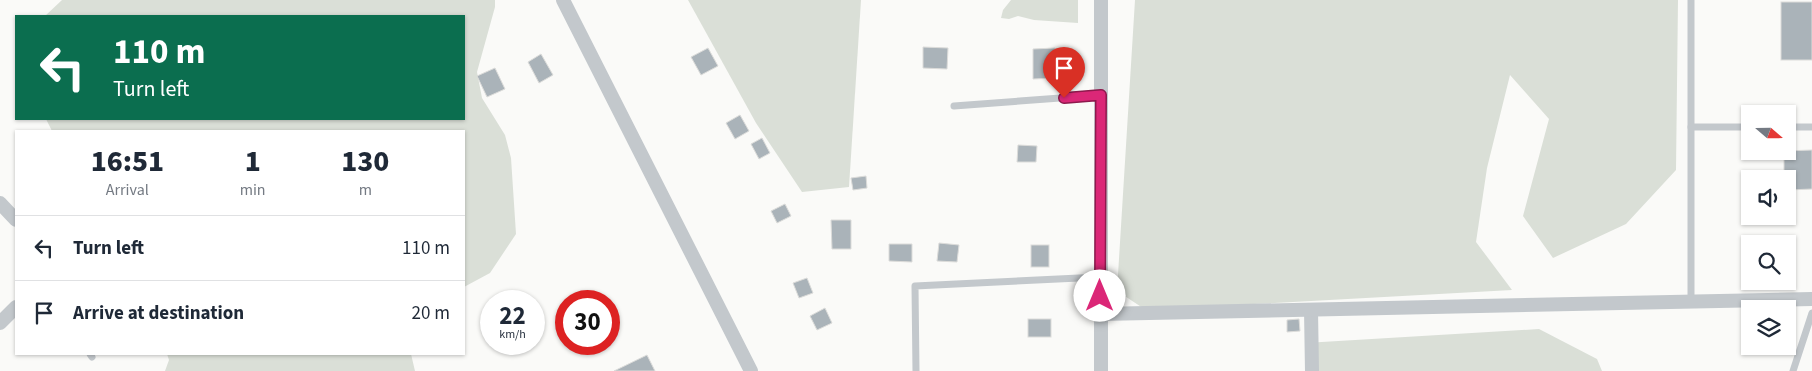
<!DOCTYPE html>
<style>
body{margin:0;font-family:"Source Sans 3",sans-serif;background:#f2f2f3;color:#1f2937;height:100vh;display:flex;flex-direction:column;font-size:19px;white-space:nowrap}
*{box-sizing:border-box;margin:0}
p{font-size:16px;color:#747a83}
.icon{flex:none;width:28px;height:28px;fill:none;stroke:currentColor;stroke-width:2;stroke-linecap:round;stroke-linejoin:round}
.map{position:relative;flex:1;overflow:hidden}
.side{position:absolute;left:15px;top:130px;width:450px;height:225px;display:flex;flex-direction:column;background:#fff;border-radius:0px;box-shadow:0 1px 4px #0004}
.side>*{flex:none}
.hud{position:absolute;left:15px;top:15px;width:450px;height:105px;border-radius:0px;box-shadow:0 1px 4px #0004;background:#0b6e4f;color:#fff;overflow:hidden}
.needle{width:32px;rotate:110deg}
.fabs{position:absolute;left:1741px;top:105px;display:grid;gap:10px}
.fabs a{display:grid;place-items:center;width:55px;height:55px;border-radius:0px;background:#fff;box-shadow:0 1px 4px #0004;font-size:25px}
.speed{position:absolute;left:480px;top:290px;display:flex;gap:10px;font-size:25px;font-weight:700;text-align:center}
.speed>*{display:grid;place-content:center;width:65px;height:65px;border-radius:50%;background:#fff;box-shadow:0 1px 4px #0004;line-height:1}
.speed small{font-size:12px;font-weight:400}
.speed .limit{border:8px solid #d22;background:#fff;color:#111}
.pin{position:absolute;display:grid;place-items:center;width:42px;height:42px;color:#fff;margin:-51px -21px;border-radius:50% 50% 50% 0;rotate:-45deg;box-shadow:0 0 5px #0007}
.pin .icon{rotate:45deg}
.me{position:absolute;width:55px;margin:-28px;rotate:0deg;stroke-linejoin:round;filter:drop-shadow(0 0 4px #0008)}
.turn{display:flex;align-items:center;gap:18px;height:105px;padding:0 15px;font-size:22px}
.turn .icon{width:65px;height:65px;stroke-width:2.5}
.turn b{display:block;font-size:35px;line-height:42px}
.eta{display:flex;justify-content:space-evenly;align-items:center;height:85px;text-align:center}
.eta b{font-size:30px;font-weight:800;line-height:35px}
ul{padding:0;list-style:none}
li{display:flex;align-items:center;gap:15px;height:65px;padding:0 15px;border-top:1px solid #e0e1e3}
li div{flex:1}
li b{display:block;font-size:19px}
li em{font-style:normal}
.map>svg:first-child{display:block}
</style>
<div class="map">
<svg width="1812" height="371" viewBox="0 0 1812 371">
<rect width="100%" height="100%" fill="#fafaf8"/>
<g fill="#dadfd7">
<path d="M62 0H495V7L477 72 482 98 505 135 511 158 516 234 490 273 464 287V131H52L46 119H464V16H45Z"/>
<path d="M688 0H861L849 187 802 192 756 123Z"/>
<path d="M1011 0H1078V23L1034 20 1018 16 1009 19 1001 18 1003 10Z"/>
<path d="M1135 0H1678L1676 170 1626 224 1553 258 1523 216 1549 119 1510 75 1487 168 1476 242 1512 290 1146 310 1117 291Z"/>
<path d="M1539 329 1597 359 1602 371H1308L1305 343Z"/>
<path d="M167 354H411L415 371H165L169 360Z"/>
</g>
<g fill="#aab3b9" stroke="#dcdcda">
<rect x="1781" y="2" width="31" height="58"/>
<path d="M923 47 948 48 947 69 923 68Z"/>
<path d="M708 48 718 66 701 75 691 57Z"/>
<path d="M1055 48 1056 78 1033 79V49Z"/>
<path d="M541 54 553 75 539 83 528 62Z"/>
<path d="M495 68 505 89 487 97 477 76Z"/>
<path d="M740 115 749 131 735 139 726 123Z"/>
<path d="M762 138 770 153 759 159 751 144Z"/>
<path d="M1018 145 1037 146 1036 162H1017Z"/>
<path d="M1812 150V189L1788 190V179H1784V151Z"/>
<path d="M866 176 867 188 853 190 851 178Z"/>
<path d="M785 204 791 216 777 223 771 211Z"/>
<path d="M831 220H851V249H832Z"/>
<path d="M939 243 959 245 957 262 937 261Z"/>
<path d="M889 244H912V262L889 261Z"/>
<rect x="1031" y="245" width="18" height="22"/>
<path d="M807 278 813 293 799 298 793 283Z"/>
<path d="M825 308 832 323 817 330 810 316Z"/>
<rect x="1028" y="319" width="23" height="18"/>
<path d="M1299 319 1300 331 1287 332V320Z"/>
<path d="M647 355 655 371H614Z"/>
</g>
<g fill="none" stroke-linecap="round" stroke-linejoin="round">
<g stroke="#c3c8cc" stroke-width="7">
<path d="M1691 0V302"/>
<path d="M954 106 1101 95"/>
<path d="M1691 127H1750"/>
<path d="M1788 127H1812"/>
<path d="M90 354 92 357"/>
<path d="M916 371 915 286 1100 277"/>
<path d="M1793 371 1812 313"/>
</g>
<g stroke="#c3c8cc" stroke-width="14">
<path d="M563 0 751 371"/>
<path d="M0 203 16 220"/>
<path d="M1311 310 1312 371"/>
<path d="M1100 314 1812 299"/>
<path d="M0 323 16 307"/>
<path d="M1101 371V0"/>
</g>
</g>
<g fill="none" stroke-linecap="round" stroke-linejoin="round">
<g stroke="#8e194d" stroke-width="12">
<path id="route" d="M1064 98 1101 95 1100 296"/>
</g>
<use href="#route" stroke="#db2777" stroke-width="9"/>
</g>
</svg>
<div class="fabs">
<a><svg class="needle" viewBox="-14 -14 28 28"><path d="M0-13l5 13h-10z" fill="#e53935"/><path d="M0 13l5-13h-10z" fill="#747a83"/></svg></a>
<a><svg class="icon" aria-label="sound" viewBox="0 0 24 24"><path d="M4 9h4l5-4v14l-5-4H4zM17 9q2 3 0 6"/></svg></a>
<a><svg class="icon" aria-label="search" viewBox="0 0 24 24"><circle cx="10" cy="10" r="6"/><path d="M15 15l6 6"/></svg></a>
<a><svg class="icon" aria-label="layers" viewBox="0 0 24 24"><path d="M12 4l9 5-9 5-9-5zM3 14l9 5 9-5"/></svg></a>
</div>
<div class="speed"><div>22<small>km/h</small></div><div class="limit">30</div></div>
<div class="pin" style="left:1064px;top:98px;background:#d93025"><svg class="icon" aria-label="arrive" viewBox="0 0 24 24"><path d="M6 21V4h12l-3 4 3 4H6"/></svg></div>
<svg class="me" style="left:1100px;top:296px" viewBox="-20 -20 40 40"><circle r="19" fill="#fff"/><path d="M0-13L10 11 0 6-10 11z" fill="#db2777"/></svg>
<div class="hud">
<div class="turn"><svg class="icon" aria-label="left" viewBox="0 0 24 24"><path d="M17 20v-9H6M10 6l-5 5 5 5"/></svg><div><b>110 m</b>Turn left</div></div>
</div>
<section class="side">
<div class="eta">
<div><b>16:51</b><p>Arrival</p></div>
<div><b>1</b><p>min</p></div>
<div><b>130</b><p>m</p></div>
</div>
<ul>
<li><svg class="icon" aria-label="left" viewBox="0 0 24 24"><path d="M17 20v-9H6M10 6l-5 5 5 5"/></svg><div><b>Turn left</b></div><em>110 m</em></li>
<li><svg class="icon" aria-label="arrive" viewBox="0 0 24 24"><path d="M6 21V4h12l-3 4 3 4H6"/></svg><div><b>Arrive at destination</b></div><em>20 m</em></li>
</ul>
</section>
</div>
